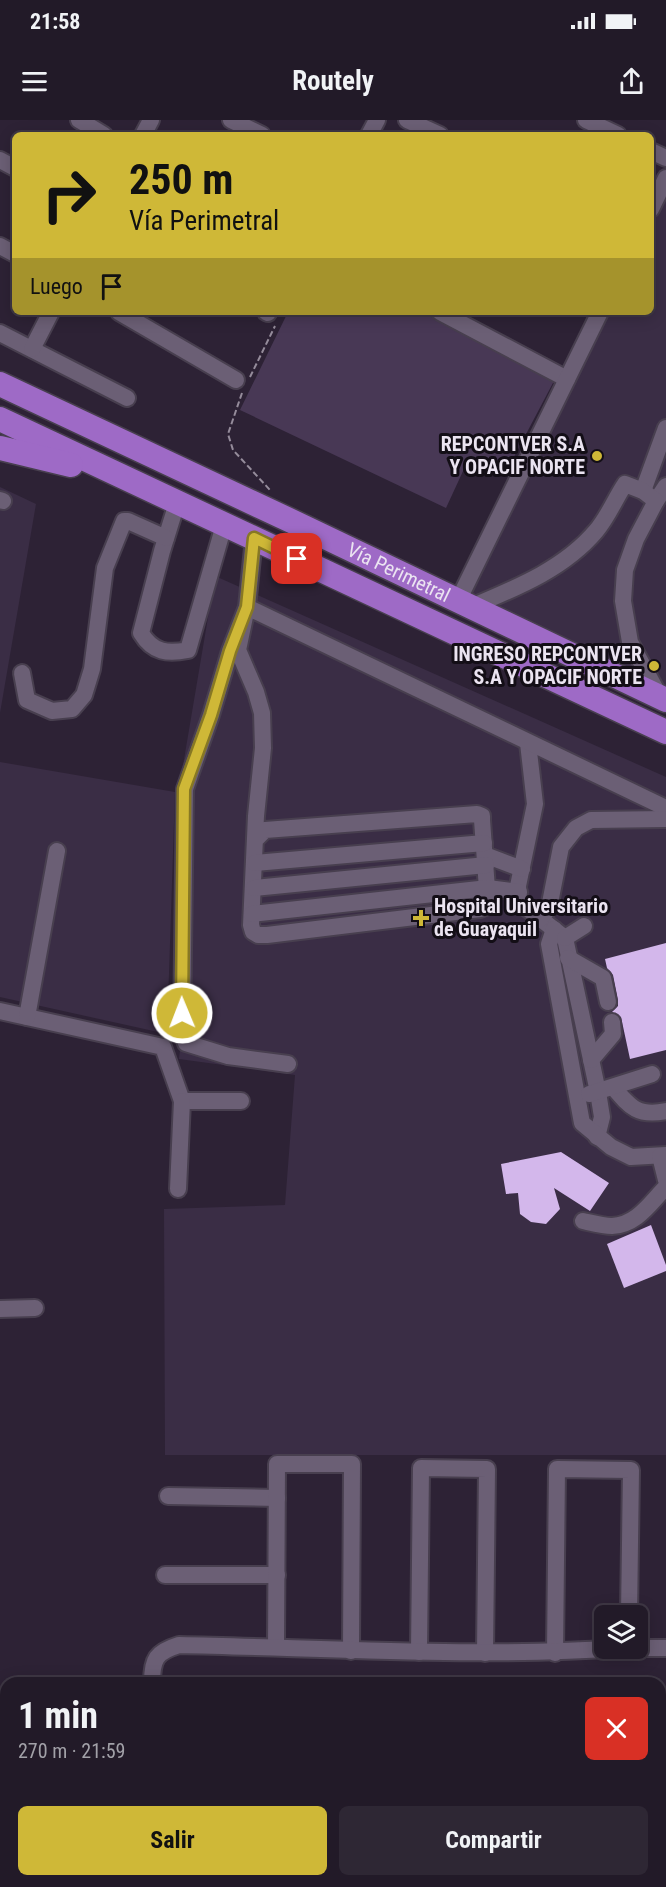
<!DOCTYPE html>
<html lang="es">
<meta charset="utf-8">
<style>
body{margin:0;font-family:"Roboto Condensed",sans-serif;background:#2e2734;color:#f1f3f6;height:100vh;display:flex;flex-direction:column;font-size:22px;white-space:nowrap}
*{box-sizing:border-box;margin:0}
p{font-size:20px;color:#a2a1a8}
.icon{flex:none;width:33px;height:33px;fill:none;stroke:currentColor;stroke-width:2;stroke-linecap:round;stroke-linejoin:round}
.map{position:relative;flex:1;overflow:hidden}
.panel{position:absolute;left:0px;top:1557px;width:666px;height:210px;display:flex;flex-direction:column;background:#221a28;border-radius:18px 18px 0 0;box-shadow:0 3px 15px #0003,0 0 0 2px #3f3845}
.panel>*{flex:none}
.guide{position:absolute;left:12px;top:12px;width:642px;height:183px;border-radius:9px;box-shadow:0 3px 15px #0003,0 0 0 2px #3f3845;background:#cfb837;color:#111;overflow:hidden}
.buttons{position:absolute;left:594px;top:1485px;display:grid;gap:12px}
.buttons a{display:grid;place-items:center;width:54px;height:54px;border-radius:9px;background:#221a28;box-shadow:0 3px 15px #0003,0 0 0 2px #3f3845;font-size:30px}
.pin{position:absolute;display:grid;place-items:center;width:51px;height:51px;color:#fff;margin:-26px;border-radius:12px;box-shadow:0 3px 9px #0006}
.me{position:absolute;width:66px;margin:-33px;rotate:359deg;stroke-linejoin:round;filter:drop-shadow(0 0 4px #0008)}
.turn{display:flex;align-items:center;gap:21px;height:126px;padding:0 18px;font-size:27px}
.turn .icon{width:78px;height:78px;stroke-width:2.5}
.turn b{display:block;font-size:42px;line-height:51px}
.then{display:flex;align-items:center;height:57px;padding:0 18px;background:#0003;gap:12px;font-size:22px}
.round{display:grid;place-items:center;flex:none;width:63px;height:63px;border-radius:9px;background:#2e2734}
.head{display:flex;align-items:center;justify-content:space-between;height:102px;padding:0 18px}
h1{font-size:36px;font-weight:700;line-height:45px}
.primary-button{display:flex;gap:12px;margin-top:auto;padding:12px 18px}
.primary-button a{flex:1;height:69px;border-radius:9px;background:#cfb837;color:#111;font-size:24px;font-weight:700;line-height:69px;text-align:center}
.primary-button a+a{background:#2e2734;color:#f1f3f6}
.status{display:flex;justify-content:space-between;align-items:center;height:42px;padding:0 30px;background:#221a28;direction:ltr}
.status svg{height:16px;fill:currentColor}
header{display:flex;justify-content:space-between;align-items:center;height:78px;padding:0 18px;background:#221a28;font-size:27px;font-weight:700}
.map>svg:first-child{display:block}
</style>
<div class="status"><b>21:58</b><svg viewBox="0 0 49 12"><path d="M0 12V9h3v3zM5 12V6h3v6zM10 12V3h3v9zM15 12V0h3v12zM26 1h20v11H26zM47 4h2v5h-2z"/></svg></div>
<header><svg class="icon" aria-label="menu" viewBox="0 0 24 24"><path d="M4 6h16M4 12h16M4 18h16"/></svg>Routely<svg class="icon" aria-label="share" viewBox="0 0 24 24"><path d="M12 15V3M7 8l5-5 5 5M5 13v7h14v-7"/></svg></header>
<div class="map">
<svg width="666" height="1767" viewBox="0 0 666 1767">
<rect width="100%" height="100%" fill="#2d2235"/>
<g fill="#3a2d45">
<path d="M666 57V579L458 480 600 192H651V87Z"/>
<path d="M0 367 36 384 0 593Z"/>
<path d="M215 456 666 657V1335H165L164 1089 285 1085 295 955 179 939 181 922 174 921 178 675Z"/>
<path d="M0 642 175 672 167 914 0 877Z"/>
</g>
<path fill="#483855" d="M288 192H422L554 261 505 354 470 336 446 388 240 290Z"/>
<g fill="#d3b7eb">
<path d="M666 823V930L630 939 621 897 612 892 618 886V880L613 855 607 848 605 839Z"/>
<path d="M561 1032 609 1063 590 1091 554 1068 560 1089 546 1104 531 1102 520 1094 518 1073 506 1074 501 1044Z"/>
<path d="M651 1105 666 1145V1151L624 1168 607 1124Z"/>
</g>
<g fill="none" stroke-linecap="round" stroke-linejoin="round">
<g stroke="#483f4f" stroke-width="20">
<g id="minor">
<path d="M79 0 104 15"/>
<path d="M231 0 262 15"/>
<path d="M407 0 440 15"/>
<path d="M586 0 618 15"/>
<path d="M143 15 151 0"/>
<path d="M369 15 377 0"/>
<path d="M651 31 666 38"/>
<path d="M0 40 15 48"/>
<path d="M651 89 666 58"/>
<path d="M0 126 15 134"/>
<path d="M119 192 236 260"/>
<path d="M266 192 268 193"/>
<path d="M440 192 567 259"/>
<path d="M0 213 127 278"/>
<path d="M32 229 51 192"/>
<path d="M643 371 666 308"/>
<path d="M0 380 3 381"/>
<path d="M656 381 666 366"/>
<path d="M177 383 162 431 141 513C153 533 168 534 188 530L224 405"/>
<path d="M254 418 247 487 230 531 211 595 185 669 182 912 186 923 228 936 288 944"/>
<path d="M458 481 600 192"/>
<path d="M471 487C516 468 564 449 596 411 608 397 615 379 625 364L643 371 656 381 636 419 625 450 623 481 630 522 660 577"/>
<path d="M22 553 27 580 52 591 72 589 84 575 92 549 105 448 124 401H128L166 418"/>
<path d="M528 623 535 684 518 766 519 782 565 818 598 972 602 997 597 1017"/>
<path d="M255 720 265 710 477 694 482 696V700L488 783 485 787 480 789 267 815H258L253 812 251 805 256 696 263 628 262 593 256 572 238 530 247 487 666 688"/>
<path d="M485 735 522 749"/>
<path d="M255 743 484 723"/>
<path d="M254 768 486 745"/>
<path d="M252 794 488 768 519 772"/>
<path d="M540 799 549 788 561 727 576 708 591 700 666 699"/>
<path d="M554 809 549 824 582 1003 611 1027 631 1037 666 1035"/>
<path d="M565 818 584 806"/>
<path d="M568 838 603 858 608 882"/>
<path d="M0 891 163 927 182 981H241"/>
<path d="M27 897 57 731"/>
<path d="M591 940 613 914 612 902"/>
<path d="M613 967C630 987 638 997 666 991"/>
<path d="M589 974 652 954"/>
<path d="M660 1036 666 1060"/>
<path d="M178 1069 182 981"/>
<path d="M583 1101C592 1103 603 1106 612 1106 637 1105 650 1083 666 1067"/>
<path d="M0 1189 35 1188"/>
<path d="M168 1376 277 1378"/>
<path d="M165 1455H277"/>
<path d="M276 1527 277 1344H352L351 1531"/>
<path d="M638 1528H666"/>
<path d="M419 1532 421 1348 487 1349 485 1533"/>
<path d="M555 1533 557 1349 631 1350 629 1496"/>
<path d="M152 1563C152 1539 156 1532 179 1525 327 1528 476 1538 624 1528"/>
<path d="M0 1665H6"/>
<path d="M0 1685 6 1686"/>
<path d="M0 1740 6 1741"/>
<path d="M28 1767V1761"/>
<path d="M144 1767V1761"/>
<path d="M158 1767V1761"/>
</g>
</g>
<g stroke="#483f4f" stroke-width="27">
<g id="highway">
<path id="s1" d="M0 264 304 407 666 580"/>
<path d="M0 299 666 612"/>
<path d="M0 328 71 345"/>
</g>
</g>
<g stroke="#958c9b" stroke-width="2" stroke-dasharray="6 3" stroke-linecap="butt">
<path d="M250 257 275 206"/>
<path d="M242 273 228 314 233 330 270 370"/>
</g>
<use href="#minor" stroke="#6b5f75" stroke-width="16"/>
<use href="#highway" stroke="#9e6ac6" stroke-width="24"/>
</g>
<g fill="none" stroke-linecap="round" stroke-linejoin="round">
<g stroke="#877824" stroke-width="15">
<path id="route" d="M182 893 184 669 211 595 230 531 247 487 254 418 297 439"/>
</g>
<use href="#route" stroke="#cfb837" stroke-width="10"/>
</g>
<g fill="#cfb837" stroke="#130e16" stroke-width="2">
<circle cx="597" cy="336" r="6"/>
<circle cx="654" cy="546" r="6"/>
<path d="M418 789h6v6h6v6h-6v6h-6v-6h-6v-6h6z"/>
</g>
<g text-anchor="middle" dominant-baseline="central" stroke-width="6" stroke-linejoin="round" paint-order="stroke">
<g font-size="20" font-weight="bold" fill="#ebe4f1" stroke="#130e16" text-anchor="end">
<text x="585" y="324">REPCONTVER S.A<tspan x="585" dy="23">Y OPACIF NORTE</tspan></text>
<text x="642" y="534">INGRESO REPCONTVER<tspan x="642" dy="23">S.A Y OPACIF NORTE</tspan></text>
<text x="434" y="786" text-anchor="start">Hospital Universitario<tspan x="434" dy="23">de Guayaquil</tspan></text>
</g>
<g font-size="20" fill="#ebe4f1" stroke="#130e16">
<text stroke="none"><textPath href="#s1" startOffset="441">Vía Perimetral</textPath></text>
</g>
</g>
</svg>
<div class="buttons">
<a><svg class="icon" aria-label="layers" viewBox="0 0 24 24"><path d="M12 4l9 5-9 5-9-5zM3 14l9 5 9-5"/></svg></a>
</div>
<div class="pin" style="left:297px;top:439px;background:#d93025"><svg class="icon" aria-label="arrive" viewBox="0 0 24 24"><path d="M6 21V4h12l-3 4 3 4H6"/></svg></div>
<svg class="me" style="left:182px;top:893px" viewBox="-20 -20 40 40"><circle r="17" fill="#cfb837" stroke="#fff" stroke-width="3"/><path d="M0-11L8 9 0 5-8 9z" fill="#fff"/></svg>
<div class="guide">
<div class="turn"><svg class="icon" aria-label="right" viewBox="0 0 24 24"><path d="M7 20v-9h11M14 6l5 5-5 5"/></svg><div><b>250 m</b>Vía Perimetral</div></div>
<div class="then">Luego<svg class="icon" aria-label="arrive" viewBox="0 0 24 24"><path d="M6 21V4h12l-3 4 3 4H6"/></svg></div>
</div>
<section class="panel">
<div class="head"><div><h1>1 min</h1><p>270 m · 21:59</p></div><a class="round" style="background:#d93025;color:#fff"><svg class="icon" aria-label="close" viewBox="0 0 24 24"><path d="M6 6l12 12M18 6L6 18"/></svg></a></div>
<div class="primary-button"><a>Salir</a><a>Compartir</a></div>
</section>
</div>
